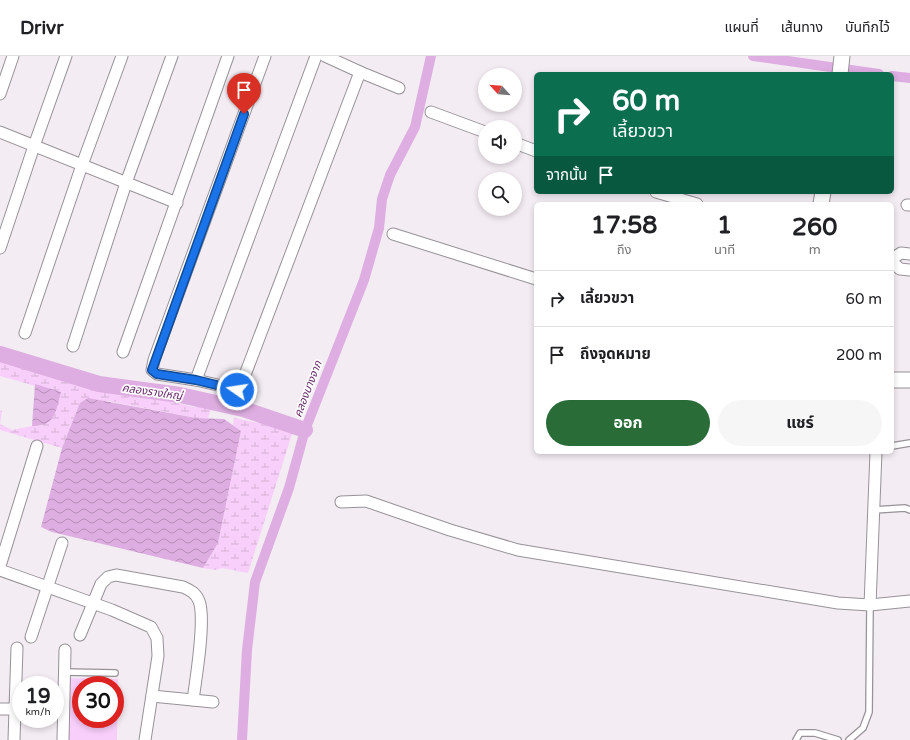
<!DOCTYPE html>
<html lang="th">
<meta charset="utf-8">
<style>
body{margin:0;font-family:"Varela Round","Noto Sans Thai",sans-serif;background:#f6f6f6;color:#202124;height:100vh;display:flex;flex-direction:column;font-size:15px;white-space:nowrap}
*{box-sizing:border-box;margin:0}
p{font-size:13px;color:#757577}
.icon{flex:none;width:22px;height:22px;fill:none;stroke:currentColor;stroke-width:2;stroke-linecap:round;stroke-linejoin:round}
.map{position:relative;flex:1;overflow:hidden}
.panel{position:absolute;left:534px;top:146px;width:360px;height:252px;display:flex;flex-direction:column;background:#fff;border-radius:6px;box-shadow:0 2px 6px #0003}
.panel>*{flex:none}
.hud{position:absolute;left:534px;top:16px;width:360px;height:122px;border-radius:6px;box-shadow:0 2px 6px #0003;background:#0b6e4f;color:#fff;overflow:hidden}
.needle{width:26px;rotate:296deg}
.controls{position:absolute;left:478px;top:12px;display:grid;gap:8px}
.controls a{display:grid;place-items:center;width:44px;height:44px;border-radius:50%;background:#fff;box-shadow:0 2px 6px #0003;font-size:20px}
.speed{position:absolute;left:12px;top:620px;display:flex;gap:8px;font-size:20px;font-weight:700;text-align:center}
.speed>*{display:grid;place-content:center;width:52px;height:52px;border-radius:50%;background:#fff;box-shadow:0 2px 6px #0003;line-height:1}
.speed small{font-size:10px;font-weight:400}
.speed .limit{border:6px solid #d22;background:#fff;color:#111}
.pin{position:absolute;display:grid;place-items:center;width:34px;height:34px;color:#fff;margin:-41px -17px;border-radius:50% 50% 50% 0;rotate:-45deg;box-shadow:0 0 4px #0007}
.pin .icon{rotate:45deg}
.me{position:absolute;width:44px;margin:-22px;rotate:283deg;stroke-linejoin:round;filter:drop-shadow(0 0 3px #0008)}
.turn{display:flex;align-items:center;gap:14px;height:84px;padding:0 12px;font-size:18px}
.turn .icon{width:52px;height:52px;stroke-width:2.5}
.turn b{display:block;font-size:28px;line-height:34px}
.then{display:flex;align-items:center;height:38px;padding:0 12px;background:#0003;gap:8px;font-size:15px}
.eta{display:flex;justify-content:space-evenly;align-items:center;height:68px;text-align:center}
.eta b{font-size:24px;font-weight:700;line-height:28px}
.action{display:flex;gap:8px;margin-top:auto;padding:8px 12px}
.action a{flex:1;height:46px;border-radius:24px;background:#2a6c37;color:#fff;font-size:16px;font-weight:700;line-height:46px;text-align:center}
.action a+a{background:#f6f6f6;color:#202124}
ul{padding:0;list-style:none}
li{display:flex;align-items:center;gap:12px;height:56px;padding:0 12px;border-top:1px solid #e0e0e0}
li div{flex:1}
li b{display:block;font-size:15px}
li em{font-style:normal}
header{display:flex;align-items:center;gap:24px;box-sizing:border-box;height:56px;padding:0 20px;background:#fff;border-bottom:1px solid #e0e0e0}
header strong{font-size:19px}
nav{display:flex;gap:22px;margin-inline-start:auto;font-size:14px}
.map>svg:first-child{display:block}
</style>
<header>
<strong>Drivr</strong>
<nav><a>แผนที่</a><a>เส้นทาง</a><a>บันทึกไว้</a></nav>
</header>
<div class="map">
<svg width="910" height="684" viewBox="0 0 910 684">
<defs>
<pattern id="wetland-marsh" width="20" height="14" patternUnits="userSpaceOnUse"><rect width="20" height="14" fill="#f8cefa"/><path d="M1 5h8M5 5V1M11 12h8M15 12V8" fill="none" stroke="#d6b2d7"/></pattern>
<pattern id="water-waves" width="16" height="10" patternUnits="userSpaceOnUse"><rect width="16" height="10" fill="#deade1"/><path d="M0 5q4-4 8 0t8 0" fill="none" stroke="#b58eb8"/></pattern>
</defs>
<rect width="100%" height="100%" fill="#f3ecf3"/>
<g fill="url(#wetland-marsh)">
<path d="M0 305 41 318 115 335 152 340 193 351 212 350 208 362H196L108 345 80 347 62 392 0 374V354L2 355 0 368 12 374 32 370H42L61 337 0 320Z"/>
<path d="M234 362 289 373 292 378 248 517 222 512 216 514 203 512 218 487 241 375 233 369Z"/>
</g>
<path fill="#f8cefa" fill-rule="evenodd" d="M69 622 118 623 117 684H67ZM81 629H115V663H81Z"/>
<g fill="url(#water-waves)">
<path d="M35 328 61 336C56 355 55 371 32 370Z"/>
<path d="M88 342 196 362 224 363 241 375 218 487 203 512 52 476 41 471 62 392 80 347Z"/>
</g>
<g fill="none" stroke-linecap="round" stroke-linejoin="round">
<g stroke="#deade1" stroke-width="10">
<path d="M753 0 879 18"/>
<path d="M892 20 910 22"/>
<path d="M242 684 247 594 255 526 289 432 305 374 364 224 379 172 382 143 390 119 415 71 431 0"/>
</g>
<path stroke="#deade1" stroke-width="16" d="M0 298 99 328 180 339 243 353 305 374"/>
<g stroke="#979298" stroke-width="8">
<g id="lane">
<path d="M892 390 910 387"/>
<path d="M874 454 905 452 910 454"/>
<path d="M64 616 115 617"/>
<path d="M796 684 800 677H815L838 684"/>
<path d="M849 684 863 672 869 656 870 549"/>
</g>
</g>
<g stroke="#979298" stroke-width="13">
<g id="street">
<path d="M265 0 154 304 152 314 157 318 196 324 235 333 240 332 360 16 325 0"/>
<path d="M360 16 399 32"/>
<path d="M0 38 13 0"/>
<path d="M431 56 485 76"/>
<path d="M0 76 177 147"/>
<path d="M515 87 536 95"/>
<path d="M656 136 697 148"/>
<path d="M907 149H910"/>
<path d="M393 178 536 223"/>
<path d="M0 192 34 90 66 0"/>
<path d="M892 203 901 197 910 198"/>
<path d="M892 206 900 213 910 214"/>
<path d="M25 277 82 109 122 0"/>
<path d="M73 290 126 127 172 0"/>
<path d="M123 296 228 0"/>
<path d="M196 324 316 0"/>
<path d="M341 446 366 445 450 474 518 494 838 547 870 549 910 545"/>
<path d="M0 510 37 390"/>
<path d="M0 514 112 554 151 571 157 582 158 600 145 684"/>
<path d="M870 549 876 396"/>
<path d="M80 579 101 528 108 521 116 519 183 531C190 534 196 537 199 545 206 563 196 622 193 644"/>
<path d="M31 581 62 487"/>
<path d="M152 640 213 646"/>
<path d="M0 653H21"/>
<path d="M14 684 17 592"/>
<path d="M63 684 65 594"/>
</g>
</g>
<g stroke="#979298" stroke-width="17">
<g id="secondary">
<path d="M840 18 842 0"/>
<path d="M821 148 823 136"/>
<path d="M892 324H910"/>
</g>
</g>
<use href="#lane" stroke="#fff" stroke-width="5.5"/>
<use href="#street" stroke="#fff" stroke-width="11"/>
<use href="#secondary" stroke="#fff" stroke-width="15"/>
</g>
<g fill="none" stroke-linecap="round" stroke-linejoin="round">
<g stroke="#114b97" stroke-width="10">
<path id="route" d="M237 334 196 324 157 318 152 314 244 58"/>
</g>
<use href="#route" stroke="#1a73e8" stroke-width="7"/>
</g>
<g text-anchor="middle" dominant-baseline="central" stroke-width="3.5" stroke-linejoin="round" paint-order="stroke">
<g font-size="11" font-style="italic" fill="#652b69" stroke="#fefbff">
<text transform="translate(308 333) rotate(-69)">คลองบางจาก</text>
<text transform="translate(152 336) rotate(8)">คลองรางใหญ่</text>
</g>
</g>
</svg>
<div class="controls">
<a><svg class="needle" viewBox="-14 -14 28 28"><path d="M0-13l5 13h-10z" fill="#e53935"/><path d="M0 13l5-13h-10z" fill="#757577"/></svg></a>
<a><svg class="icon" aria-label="sound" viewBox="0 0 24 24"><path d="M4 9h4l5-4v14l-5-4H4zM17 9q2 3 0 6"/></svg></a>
<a><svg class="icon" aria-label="search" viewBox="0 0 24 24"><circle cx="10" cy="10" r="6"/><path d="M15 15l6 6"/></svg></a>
</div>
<div class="speed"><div>19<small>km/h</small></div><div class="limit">30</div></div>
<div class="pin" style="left:244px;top:58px;background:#d93025"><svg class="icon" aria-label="arrive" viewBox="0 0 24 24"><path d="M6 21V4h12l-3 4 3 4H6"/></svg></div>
<svg class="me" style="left:237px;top:334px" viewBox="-20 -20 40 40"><circle r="17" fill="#1a73e8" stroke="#fff" stroke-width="3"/><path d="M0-11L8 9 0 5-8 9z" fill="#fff"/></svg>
<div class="hud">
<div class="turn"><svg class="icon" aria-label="right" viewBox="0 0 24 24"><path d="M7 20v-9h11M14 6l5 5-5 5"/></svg><div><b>60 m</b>เลี้ยวขวา</div></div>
<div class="then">จากนั้น<svg class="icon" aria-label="arrive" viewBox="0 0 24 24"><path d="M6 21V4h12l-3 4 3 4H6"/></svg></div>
</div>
<section class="panel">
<div class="eta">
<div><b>17:58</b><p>ถึง</p></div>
<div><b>1</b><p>นาที</p></div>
<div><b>260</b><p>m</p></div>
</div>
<ul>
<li><svg class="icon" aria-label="right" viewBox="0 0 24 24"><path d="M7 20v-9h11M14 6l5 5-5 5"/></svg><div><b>เลี้ยวขวา</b></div><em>60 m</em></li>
<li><svg class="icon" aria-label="arrive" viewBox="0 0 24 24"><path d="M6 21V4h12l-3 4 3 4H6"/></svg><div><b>ถึงจุดหมาย</b></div><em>200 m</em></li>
</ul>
<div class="action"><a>ออก</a><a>แชร์</a></div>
</section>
</div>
